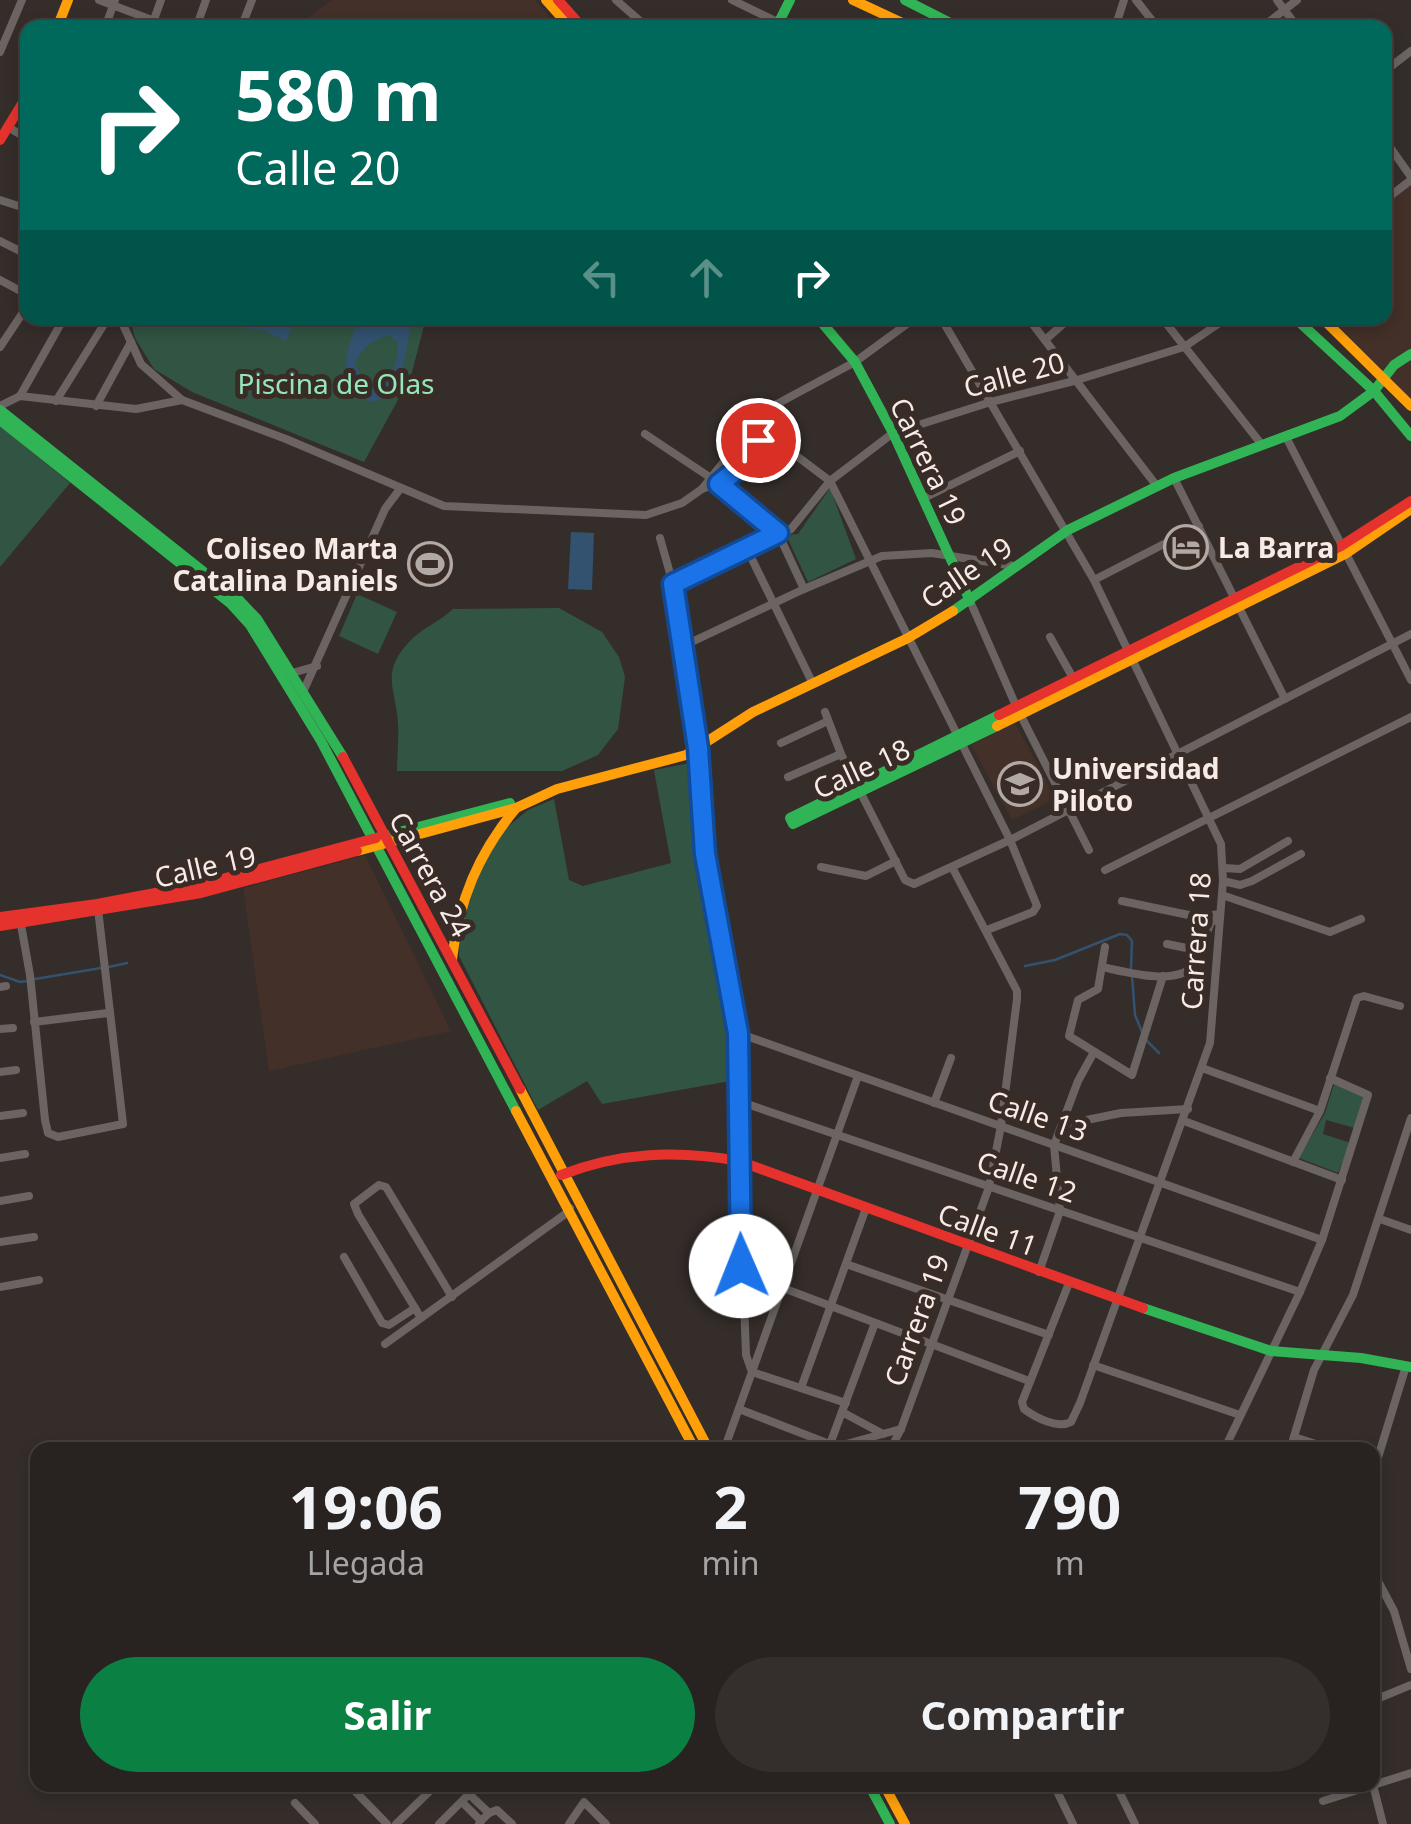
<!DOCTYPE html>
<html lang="es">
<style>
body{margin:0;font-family:"Noto Sans",sans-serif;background:#342f2d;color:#f1f3f6;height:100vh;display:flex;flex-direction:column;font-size:38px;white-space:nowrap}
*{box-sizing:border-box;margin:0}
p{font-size:32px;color:#a5a4a5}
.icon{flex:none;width:55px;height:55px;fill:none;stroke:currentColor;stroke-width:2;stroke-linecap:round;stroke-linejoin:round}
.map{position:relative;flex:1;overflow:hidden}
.drawer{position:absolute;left:30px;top:1442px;width:1350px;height:350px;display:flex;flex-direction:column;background:#282220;border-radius:20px;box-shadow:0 5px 15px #0003,0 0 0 2px #443f3e}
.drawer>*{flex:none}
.hud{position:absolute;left:20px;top:20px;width:1372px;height:305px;border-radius:20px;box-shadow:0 5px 15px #0003,0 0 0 2px #443f3e;background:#00695c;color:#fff;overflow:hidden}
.pin{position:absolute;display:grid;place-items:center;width:85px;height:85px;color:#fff;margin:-42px;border:5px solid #fff;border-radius:50%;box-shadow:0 2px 10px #0007}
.me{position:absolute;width:110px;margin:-55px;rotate:359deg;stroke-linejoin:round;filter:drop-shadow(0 0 8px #0008)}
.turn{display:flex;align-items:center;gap:35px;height:210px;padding:0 50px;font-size:45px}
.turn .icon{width:130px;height:130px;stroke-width:2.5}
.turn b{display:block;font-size:70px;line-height:85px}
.lanes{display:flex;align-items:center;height:95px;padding:0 50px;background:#0003;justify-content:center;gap:50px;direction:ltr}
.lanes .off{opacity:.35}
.eta{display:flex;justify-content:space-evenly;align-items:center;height:170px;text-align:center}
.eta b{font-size:60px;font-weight:700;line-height:70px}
.action{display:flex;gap:20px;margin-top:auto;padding:20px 50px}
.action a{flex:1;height:115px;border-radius:60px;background:#0b8043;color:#fff;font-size:40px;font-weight:700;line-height:115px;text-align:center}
.action a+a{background:#342f2d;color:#f1f3f6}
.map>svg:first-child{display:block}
</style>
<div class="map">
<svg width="1411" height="1824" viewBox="0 0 1411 1824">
<rect width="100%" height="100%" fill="#352d2a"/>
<g fill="#433028">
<path d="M332 0H535L559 27H295Z"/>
<path d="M1411 180V405L1322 318H1385V200Z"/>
<path d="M1015 723 1056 799 1012 820 971 745Z"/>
<path d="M365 855 451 1031 269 1071 243 888Z"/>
</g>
<g fill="#325442">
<path d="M130 318H310L319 323 324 318H426L411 376 364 462 192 392 154 369 135 338Z"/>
<path d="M0 426 70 483 0 567Z"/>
<path d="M830 488 856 559 808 582 786 535 798 534Z"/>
<path d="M357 594 397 612 378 654 339 636Z"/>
<path d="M559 608 602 632 619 657 625 677 618 729 598 755 562 771H397C397 756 399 739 398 724 397 691 379 674 409 642 422 628 439 622 453 609Z"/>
<path d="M695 762 703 863 717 934 730 1081 602 1104 587 1081 538 1110 459 956 461 917 480 864 500 833 528 810 554 799 569 880 583 886 671 863 654 770Z"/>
<path d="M1335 1081 1361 1091 1363 1098 1355 1128 1326 1120 1323 1134 1351 1143 1338 1173 1299 1158 1325 1113Z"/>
</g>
<g fill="#325270" fill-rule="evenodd">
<path d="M235 318H275L293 325 286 341 263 330 234 327Z"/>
<path d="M359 318H412C405 347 406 403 367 401 335 372 346 353 359 318ZM389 335 398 342V355L389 381 377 387 369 386 355 365C358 350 375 339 389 335Z"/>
<path d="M571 532 594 533 592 590 568 589Z"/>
</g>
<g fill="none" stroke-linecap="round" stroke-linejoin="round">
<g stroke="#325270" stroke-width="2.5">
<path d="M1025 966 1055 960 1120 934 1127 935 1132 941 1131 968"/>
<path d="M109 967 127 963"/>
<path d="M0 975 20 982 27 981"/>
<path d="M1132 976 1135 1015 1142 1032"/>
<path d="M35 979 101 968"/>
<path d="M1145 1039 1159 1053"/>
</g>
<g stroke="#6b6462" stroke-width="8">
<path d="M99 0 173 28"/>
<path d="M616 0 648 28"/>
<path d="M732 0 790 28"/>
<path d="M1136 0 1158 28"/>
<path d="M1277 0 1298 28"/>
<path d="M105 28 115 0"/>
<path d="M151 28 161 0"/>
<path d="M196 28 206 0"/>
<path d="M241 28 252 0"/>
<path d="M1115 28 1124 0"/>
<path d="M1261 28 1297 0"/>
<path d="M0 52 22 0"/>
<path d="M1385 71 1411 51"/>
<path d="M8 127 28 139"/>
<path d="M1385 140 1411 177"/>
<path d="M0 200 28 209"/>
<path d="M1385 200 1411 180"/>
<path d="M0 241 28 255"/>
<path d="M0 280 28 295"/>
<path d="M120 318 141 364 182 400 286 439 444 506 646 515 682 503 702 489 745 435 758 427 775 405 855 362 915 318"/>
<path d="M941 318 1094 580 1221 844 1223 881 1210 1043 1080 1403 1071 1422C1058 1429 1036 1418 1024 1409L1022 1402 1069 1283"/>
<path d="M1028 318 1156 485"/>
<path d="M1162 318 1262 445"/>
<path d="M1045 340 1070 318"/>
<path d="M0 347 28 305"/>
<path d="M20 396 64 318"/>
<path d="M56 401 108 318"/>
<path d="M0 406 20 396 136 409 182 400"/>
<path d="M96 406 131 342"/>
<path d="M758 427 830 481 1010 840 1037 906 1033 912 987 930"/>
<path d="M645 434 711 478 778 533 804 589"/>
<path d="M1286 437 1411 680"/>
<path d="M1174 478 1285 699"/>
<path d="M702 489C730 481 758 459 758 427"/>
<path d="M924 498 1020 451"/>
<path d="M660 538 673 584 698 749 705 855 738 1033 739 1161 746 1355 752 1372 846 1403"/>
<path d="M747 549 813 684"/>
<path d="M1094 580 1199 526"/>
<path d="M673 584 791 529 830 481 893 433 991 402 1074 381 1184 347 1227 318"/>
<path d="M970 601 1016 706 1089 850"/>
<path d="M1050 637 1073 678"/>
<path d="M681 647 804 589 882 556 932 553 1014 566"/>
<path d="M292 673 317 666"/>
<path d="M303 692 385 509 400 489"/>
<path d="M825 712 841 754 905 880 914 884 1010 840 1411 634"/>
<path d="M781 743 828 721"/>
<path d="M788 777 841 754"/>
<path d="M821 867 866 876 896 861"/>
<path d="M1224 868 1240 869 1288 841"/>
<path d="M1105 870 1411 717"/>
<path d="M1223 881 1240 885 1252 881 1301 854"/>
<path d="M1222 895 1330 932 1361 919"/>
<path d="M1122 901 1198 917 1220 914"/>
<path d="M20 919 30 975 45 1120 48 1133 58 1137 123 1124 98 909"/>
<path d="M1167 944 1201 951"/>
<path d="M1105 947 1098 989 1078 1000 1069 1036 1132 1075 1163 976"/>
<path d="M1102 967C1127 972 1180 988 1197 962 1204 950 1205 935 1211 922L1220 918"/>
<path d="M0 987 6 986"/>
<path d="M34 1022 108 1013"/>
<path d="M0 1029 13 1028"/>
<path d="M738 1033 1322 1240"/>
<path d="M1202 1068 1320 1111"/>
<path d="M0 1072 16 1070"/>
<path d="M738 1101 1300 1292"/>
<path d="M934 1103 951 1058"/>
<path d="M0 1116 23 1113"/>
<path d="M1184 1121 1342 1180"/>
<path d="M1062 1125 1121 1113 1188 1109"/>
<path d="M0 1158 25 1154"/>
<path d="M1293 1162 1320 1111 1357 998 1364 996 1400 1006"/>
<path d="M0 1201 29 1196"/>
<path d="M1380 1219 1411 1230"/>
<path d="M0 1242 34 1237"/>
<path d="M344 1257 382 1323 389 1325 415 1308"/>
<path d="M846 1264 1049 1335"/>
<path d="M1039 1272 1060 1211 1054 1145 1078 1081 1094 1052"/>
<path d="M0 1287 39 1280"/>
<path d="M783 1288 1029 1381"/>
<path d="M421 1318 358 1214 354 1204 379 1185 386 1187 452 1297"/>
<path d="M385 1344 568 1212 570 1208"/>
<path d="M1093 1365 1240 1415"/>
<path d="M801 1388 866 1208"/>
<path d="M739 1409 832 1445"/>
<path d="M842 1412 883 1434"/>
<path d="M1294 1437 1335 1450"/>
<path d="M830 1444 875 1323"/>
<path d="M724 1450 858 1076"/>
<path d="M824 1450 901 1429"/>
<path d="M890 1450 901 1429 989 1187 1001 1126 1017 999V991L952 867"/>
<path d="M1224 1450 1300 1292 1322 1240 1368 1095 1330 1078"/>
<path d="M1290 1450 1314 1370 1353 1295 1411 1118"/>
<path d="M1372 1477 1406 1366"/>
<path d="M1372 1570 1394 1611 1411 1669"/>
<path d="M1372 1701 1411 1685"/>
<path d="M349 1785 387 1824"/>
<path d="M1054 1785 1073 1824"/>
<path d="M1116 1785 1135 1824"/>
<path d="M1373 1785 1383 1824"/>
<path d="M470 1795 489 1813 481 1821"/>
<path d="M1323 1801 1411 1773"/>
<path d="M462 1802 481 1821 479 1824"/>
<path d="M295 1803 315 1824"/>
<path d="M489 1813 497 1810 512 1824"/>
<path d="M396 1824 436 1785"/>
<path d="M439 1824 478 1785"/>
<path d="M569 1824 584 1802 606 1824"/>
</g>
<g stroke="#30b455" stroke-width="10">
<path d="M905 0 960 28"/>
<path d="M776 28 790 0"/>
<path d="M818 318 855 362 893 433 970 601"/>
<path d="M1295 318 1374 391 1411 436"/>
<path d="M0 410 239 600 257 619 343 757"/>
<path d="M0 420 230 603 250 625 321 741 516 1111"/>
<path d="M953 611 1068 530 1174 478 1340 416 1374 391 1394 365 1411 354"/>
<path d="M997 726 793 824 790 818 999 715"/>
<path d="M376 838 510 803"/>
<path d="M1143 1308 1271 1351 1361 1358 1411 1367"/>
<path d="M869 1785 890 1824"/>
</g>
<g stroke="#ff9f0a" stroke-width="10">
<path d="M546 0 571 28"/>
<path d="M853 0 913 28"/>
<path d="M57 28 68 0"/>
<path d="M1322 318 1411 406"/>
<path d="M997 726 1345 554 1411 509"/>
<path d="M357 851 516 808 557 789 686 755 753 712 908 638 953 611"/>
<path d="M452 959C459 900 478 854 516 808"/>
<path d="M520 1089 709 1450"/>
<path d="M516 1111 695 1450"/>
<path d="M884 1785 905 1824"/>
</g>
<g stroke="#e5322d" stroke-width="10">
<path d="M558 0 583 28"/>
<path d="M0 140 28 94"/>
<path d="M999 715 1341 546 1411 501"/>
<path d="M343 757 520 1089"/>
<path d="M0 917 97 904 203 884 376 838"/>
<path d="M0 926 201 893 357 851"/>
<path d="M561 1175C620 1152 677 1150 739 1161L1143 1308"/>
</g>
</g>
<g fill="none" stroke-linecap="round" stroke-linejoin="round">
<g stroke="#114b97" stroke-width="25">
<path id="route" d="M741 1266 738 1033 705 854 698 748 673 584 778 533 719 484 740 467 758 440"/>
</g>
<use href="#route" stroke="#1a73e8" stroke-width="18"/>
</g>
<defs>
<g id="hotel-ring" transform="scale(2.25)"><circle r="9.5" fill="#392b25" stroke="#b2a9a5" stroke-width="1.5"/><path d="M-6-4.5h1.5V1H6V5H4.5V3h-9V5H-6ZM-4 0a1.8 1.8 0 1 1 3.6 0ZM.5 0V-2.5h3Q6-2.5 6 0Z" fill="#b2a9a5"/></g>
<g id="stadium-ring" transform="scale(2.25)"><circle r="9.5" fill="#392b25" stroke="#b2a9a5" stroke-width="1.5"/><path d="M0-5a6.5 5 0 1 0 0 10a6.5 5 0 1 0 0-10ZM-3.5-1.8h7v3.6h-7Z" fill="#b2a9a5"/></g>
<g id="university-ring" transform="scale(2.25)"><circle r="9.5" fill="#392b25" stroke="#b2a9a5" stroke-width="1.5"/><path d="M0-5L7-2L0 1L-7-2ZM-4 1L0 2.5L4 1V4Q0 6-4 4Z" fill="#b2a9a5"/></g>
</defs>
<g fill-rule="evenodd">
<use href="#hotel-ring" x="1186" y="547"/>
<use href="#stadium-ring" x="430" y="564"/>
<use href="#university-ring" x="1020" y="784"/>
</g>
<g text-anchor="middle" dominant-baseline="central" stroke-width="10" stroke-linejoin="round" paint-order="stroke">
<g font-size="28" fill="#f5ece7" stroke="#392b25">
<text transform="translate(1014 374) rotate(-15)">Calle 20</text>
<text transform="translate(929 461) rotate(64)">Carrera 19</text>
<text transform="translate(966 572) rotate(-34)">Calle 19</text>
<text transform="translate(861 768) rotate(-25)">Calle 18</text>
<text transform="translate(205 866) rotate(-13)">Calle 19</text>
<text transform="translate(431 874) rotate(61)">Carrera 24</text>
<text transform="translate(1195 941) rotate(-86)">Carrera 18</text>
<text transform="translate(1038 1115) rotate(19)">Calle 13</text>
<text transform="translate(1027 1176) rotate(19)">Calle 12</text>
<text transform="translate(988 1229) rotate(20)">Calle 11</text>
<text transform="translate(916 1320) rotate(-70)">Carrera 19</text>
</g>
<g font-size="28" fill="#95e6bc" stroke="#392b25">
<text x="336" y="383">Piscina de Olas</text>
</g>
<g font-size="28" font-weight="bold" fill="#f5ece7" stroke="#392b25" text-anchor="start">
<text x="1218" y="547">La Barra</text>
<text x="398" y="548" text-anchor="end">Coliseo Marta<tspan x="398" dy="32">Catalina Daniels</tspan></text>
<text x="1052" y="768">Universidad<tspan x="1052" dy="32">Piloto</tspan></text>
</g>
</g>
</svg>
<div class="pin" style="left:758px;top:440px;background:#d93025"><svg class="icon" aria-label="arrive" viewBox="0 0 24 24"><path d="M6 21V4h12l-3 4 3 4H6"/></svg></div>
<svg class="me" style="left:741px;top:1266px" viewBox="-20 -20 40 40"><circle r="19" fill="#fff"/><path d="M0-13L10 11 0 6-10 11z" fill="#1a73e8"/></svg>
<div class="hud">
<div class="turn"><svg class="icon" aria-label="right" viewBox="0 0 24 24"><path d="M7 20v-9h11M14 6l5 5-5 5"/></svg><div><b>580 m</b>Calle 20</div></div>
<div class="lanes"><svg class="icon off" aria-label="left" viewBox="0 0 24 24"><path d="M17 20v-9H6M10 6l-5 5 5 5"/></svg><svg class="icon off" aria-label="ahead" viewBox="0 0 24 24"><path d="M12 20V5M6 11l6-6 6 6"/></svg><svg class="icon" aria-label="right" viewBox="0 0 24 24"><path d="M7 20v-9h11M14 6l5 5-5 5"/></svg></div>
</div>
<section class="drawer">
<div class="eta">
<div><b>19:06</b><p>Llegada</p></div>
<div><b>2</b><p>min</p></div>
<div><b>790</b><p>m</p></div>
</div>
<div class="action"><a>Salir</a><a>Compartir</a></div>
</section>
</div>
